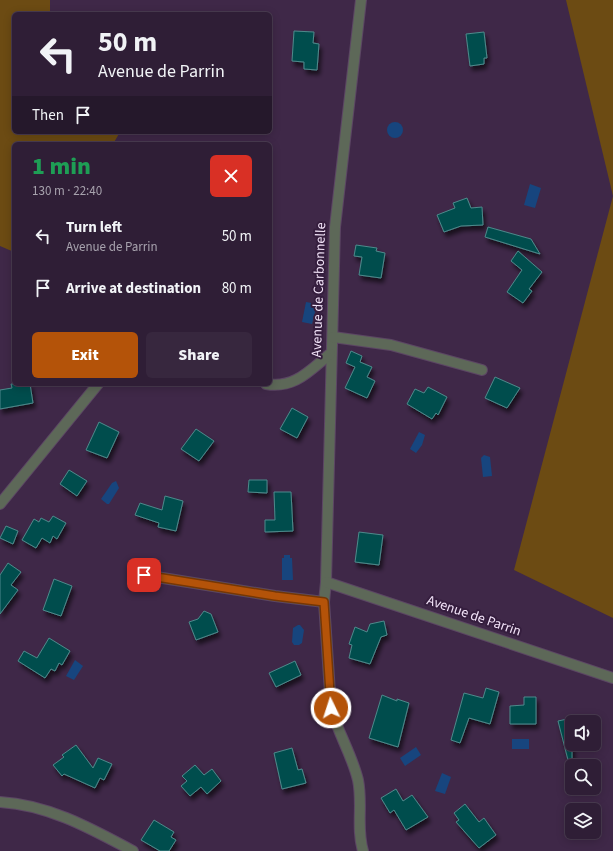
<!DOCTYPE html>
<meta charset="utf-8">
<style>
body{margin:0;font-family:"Source Sans 3",sans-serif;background:#37273e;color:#f1f3f6;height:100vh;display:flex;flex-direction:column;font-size:15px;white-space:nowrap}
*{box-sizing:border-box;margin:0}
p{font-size:13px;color:#a7a2ad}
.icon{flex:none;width:22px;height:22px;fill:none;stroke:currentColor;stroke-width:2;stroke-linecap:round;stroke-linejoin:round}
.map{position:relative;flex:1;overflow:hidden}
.details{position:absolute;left:12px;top:142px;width:260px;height:244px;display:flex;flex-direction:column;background:#2f1e36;border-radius:6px;box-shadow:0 2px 10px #0003,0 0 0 1px #4a3c51}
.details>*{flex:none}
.guide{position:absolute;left:12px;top:12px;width:260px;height:122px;border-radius:6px;box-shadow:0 2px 10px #0003,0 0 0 1px #4a3c51;background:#2f1e36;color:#f1f3f6;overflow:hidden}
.tools{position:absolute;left:565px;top:715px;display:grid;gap:8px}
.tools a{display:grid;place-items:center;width:36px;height:36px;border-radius:6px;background:#2f1e36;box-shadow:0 2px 10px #0003,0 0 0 1px #4a3c51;font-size:20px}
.pin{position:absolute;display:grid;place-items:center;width:34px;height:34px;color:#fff;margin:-17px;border-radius:8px;box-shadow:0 2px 6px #0006}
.me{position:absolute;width:44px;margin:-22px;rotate:356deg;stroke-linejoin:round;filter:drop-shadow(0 0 3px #0008)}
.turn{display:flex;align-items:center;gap:14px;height:84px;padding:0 20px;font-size:18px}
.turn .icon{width:52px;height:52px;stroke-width:2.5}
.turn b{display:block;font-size:28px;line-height:34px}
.then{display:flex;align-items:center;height:38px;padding:0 20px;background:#0003;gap:8px;font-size:15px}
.round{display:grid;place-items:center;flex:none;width:42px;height:42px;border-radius:6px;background:#37273e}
.head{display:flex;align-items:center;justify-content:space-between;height:68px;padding:0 20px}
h1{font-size:24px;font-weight:800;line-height:30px;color:#1e9e55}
.action{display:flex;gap:8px;margin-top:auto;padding:8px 20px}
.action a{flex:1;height:46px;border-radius:6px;background:#b45309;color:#fff;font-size:16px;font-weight:800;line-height:46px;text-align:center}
.action a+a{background:#37273e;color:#f1f3f6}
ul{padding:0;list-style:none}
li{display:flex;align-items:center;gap:12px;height:52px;padding:0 20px}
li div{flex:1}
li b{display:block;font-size:15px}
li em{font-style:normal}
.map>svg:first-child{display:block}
</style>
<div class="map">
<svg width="613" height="851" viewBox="0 0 613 851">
<defs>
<filter id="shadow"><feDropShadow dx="2.5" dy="4.5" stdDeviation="2" flood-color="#0009"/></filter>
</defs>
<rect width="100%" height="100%" fill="#3f2848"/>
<g fill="#6c4b13">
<path d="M0 0H50V14H14V132H120L113 144H14V252L0 246Z"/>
<path d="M566 0H613V196Z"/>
<path d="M613 196V618L514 570Z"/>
</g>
<g fill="#17457e">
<circle cx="395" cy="130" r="8"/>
<path d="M530 184 541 188 535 208 524 205Z"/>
<path d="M306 302 317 304 312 324 302 322Z"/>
<path d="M419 432 425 435 422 445 416 453 410 449Z"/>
<path d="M484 455 490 457 492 476 483 477 481 458Z"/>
<path d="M116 481 119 488 109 504H107L101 499 112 483Z"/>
<path d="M284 555H290V558H292L293 580H282V558H284Z"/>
<path d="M298 625H300L304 630 302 643 299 645H294L292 642 293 628Z"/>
<path d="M75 660 83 666 74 680 66 676Z"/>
<rect x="512" y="739" width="17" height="10"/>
<path d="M416 747 421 755 405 766 400 758Z"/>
<path d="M442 773 451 777 445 794 435 791Z"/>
</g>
<g fill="#044d4e" stroke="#4d8a8b" filter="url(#shadow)">
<path d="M294 31 314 32 313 43 319 44 317 70 304 69V62L292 61Z"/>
<path d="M484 32 487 58H484V64L470 66 466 34Z"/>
<path d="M467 198 471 208 482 207 483 225 461 226 444 232 437 215 455 208 453 203Z"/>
<path d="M488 227 531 239 540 254 485 237Z"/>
<path d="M356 245 377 248 376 251 385 253 381 278 359 275 362 257 354 256Z"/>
<path d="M518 251 542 272 529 289 532 291 523 303 507 292 522 270 511 261Z"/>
<path d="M351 351 362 356 360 362 372 367 367 377 375 381 367 398 345 388 355 367 346 363Z"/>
<path d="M495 377 520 388 507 408 485 398Z"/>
<path d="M11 384H30L33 403 0 409V390L12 388Z"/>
<path d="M428 387 447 397 438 415 436 413 432 419 407 404 415 389 424 393Z"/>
<path d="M292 408 308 417 297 438 280 429Z"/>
<path d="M99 422 119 432 107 458 86 450Z"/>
<path d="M196 429 214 441 199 461 181 449Z"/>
<path d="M69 470 87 481 77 496 60 484Z"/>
<path d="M249 480H267V493L248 492Z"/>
<path d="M274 492H291L293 531 265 532V520H275Z"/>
<path d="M165 496 183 501 176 531 158 527 159 523 135 515 140 503 162 510Z"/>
<path d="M53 516 66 523 57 539 53 536 50 543 42 538 36 548 22 540 34 519 39 522 41 518 49 522Z"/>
<path d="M6 526 18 531 13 544 0 538Z"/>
<path d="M359 532 383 535 379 565 355 562Z"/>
<path d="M8 563 21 572 11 585 18 590 0 614V575Z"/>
<path d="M54 579 72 586 61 616 43 610Z"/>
<path d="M204 611 211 614 218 632 196 640 189 622 198 619Z"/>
<path d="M384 621 387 635 381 637 370 664 349 658 352 645 349 644 355 627 367 632 370 624Z"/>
<path d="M49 638 70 651 62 665 59 663 55 671 51 669 45 678 18 661 24 651 37 658Z"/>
<path d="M295 661 301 675 276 687 269 673Z"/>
<path d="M486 688 499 692 490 724 469 718 460 743 451 740 464 693 483 698Z"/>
<path d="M382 695 397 701V699L409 703 398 747 369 738Z"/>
<path d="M524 697H536V724H510V706L524 705Z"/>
<path d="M572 718V759L568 760 558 721Z"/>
<path d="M76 745 93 768 98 758 112 764 104 780 100 778 95 788 64 774 62 776 53 765 64 757 62 755Z"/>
<path d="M292 748 298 770 302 769 306 783 282 789 274 753Z"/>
<path d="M195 765 204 775 212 769 221 781 207 794 201 787 190 796 181 786 187 781 182 776Z"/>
<path d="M396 789 403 801 412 795 428 817 406 830 394 810 390 813 381 798Z"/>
<path d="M465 804 479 822 484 818 496 835 479 848 456 822 459 820 454 813Z"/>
<path d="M154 820 174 832 171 837 176 840 169 851H160L141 840Z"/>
</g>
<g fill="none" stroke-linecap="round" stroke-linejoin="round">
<g stroke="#5c4664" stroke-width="12">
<g id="minor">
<path d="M361 0 335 227 326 582 324 602 331 708C338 733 352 755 358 780 363 804 356 827 363 851"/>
<path d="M333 337 391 345 482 370"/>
<path d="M266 384C295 389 310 370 330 354"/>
<path d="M0 504 98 384"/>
<path d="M144 575 275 596 324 602"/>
<path d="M326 582 613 678"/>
<path d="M0 802C49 805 90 828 133 851"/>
</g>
</g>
<use href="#minor" stroke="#5d6858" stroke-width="10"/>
</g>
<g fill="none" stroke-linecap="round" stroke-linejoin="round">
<g stroke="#753606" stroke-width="10">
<path id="route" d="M144 575 275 596 324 602 331 708"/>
</g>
<use href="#route" stroke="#b45309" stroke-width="7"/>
</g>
<g text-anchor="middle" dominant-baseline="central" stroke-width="4" stroke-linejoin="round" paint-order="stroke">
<g font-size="14" fill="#f3e4f9" stroke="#351e3e">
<text transform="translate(319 290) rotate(-88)">Avenue de Carbonnelle</text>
<text transform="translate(474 616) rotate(19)">Avenue de Parrin</text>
</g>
</g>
</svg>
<div class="tools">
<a><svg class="icon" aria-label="sound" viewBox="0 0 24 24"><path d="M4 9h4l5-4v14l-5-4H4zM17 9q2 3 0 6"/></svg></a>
<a><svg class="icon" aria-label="search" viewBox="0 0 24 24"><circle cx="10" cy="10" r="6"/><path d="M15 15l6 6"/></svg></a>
<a><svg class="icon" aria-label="layers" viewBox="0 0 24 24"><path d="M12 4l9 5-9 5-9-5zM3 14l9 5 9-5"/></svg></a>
</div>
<div class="pin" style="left:144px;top:575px;background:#d93025"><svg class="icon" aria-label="arrive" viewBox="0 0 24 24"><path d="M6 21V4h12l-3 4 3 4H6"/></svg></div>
<svg class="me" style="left:331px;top:708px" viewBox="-20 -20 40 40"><circle r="17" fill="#b45309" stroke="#fff" stroke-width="3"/><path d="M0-11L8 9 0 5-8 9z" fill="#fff"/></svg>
<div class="guide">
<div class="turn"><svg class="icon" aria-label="left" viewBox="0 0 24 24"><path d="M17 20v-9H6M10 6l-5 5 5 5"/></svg><div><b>50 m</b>Avenue de Parrin</div></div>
<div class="then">Then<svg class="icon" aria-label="arrive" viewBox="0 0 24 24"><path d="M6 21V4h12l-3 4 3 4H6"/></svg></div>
</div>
<section class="details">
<div class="head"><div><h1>1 min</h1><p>130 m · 22:40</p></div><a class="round" style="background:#d93025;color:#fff"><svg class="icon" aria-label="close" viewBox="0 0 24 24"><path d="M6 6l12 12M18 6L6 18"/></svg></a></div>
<ul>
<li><svg class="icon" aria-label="left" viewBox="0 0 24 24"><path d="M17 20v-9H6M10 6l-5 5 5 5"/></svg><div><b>Turn left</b><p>Avenue de Parrin</p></div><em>50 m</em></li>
<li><svg class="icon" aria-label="arrive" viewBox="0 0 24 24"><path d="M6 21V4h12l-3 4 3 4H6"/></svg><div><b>Arrive at destination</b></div><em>80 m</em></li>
</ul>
<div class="action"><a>Exit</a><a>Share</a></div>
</section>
</div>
